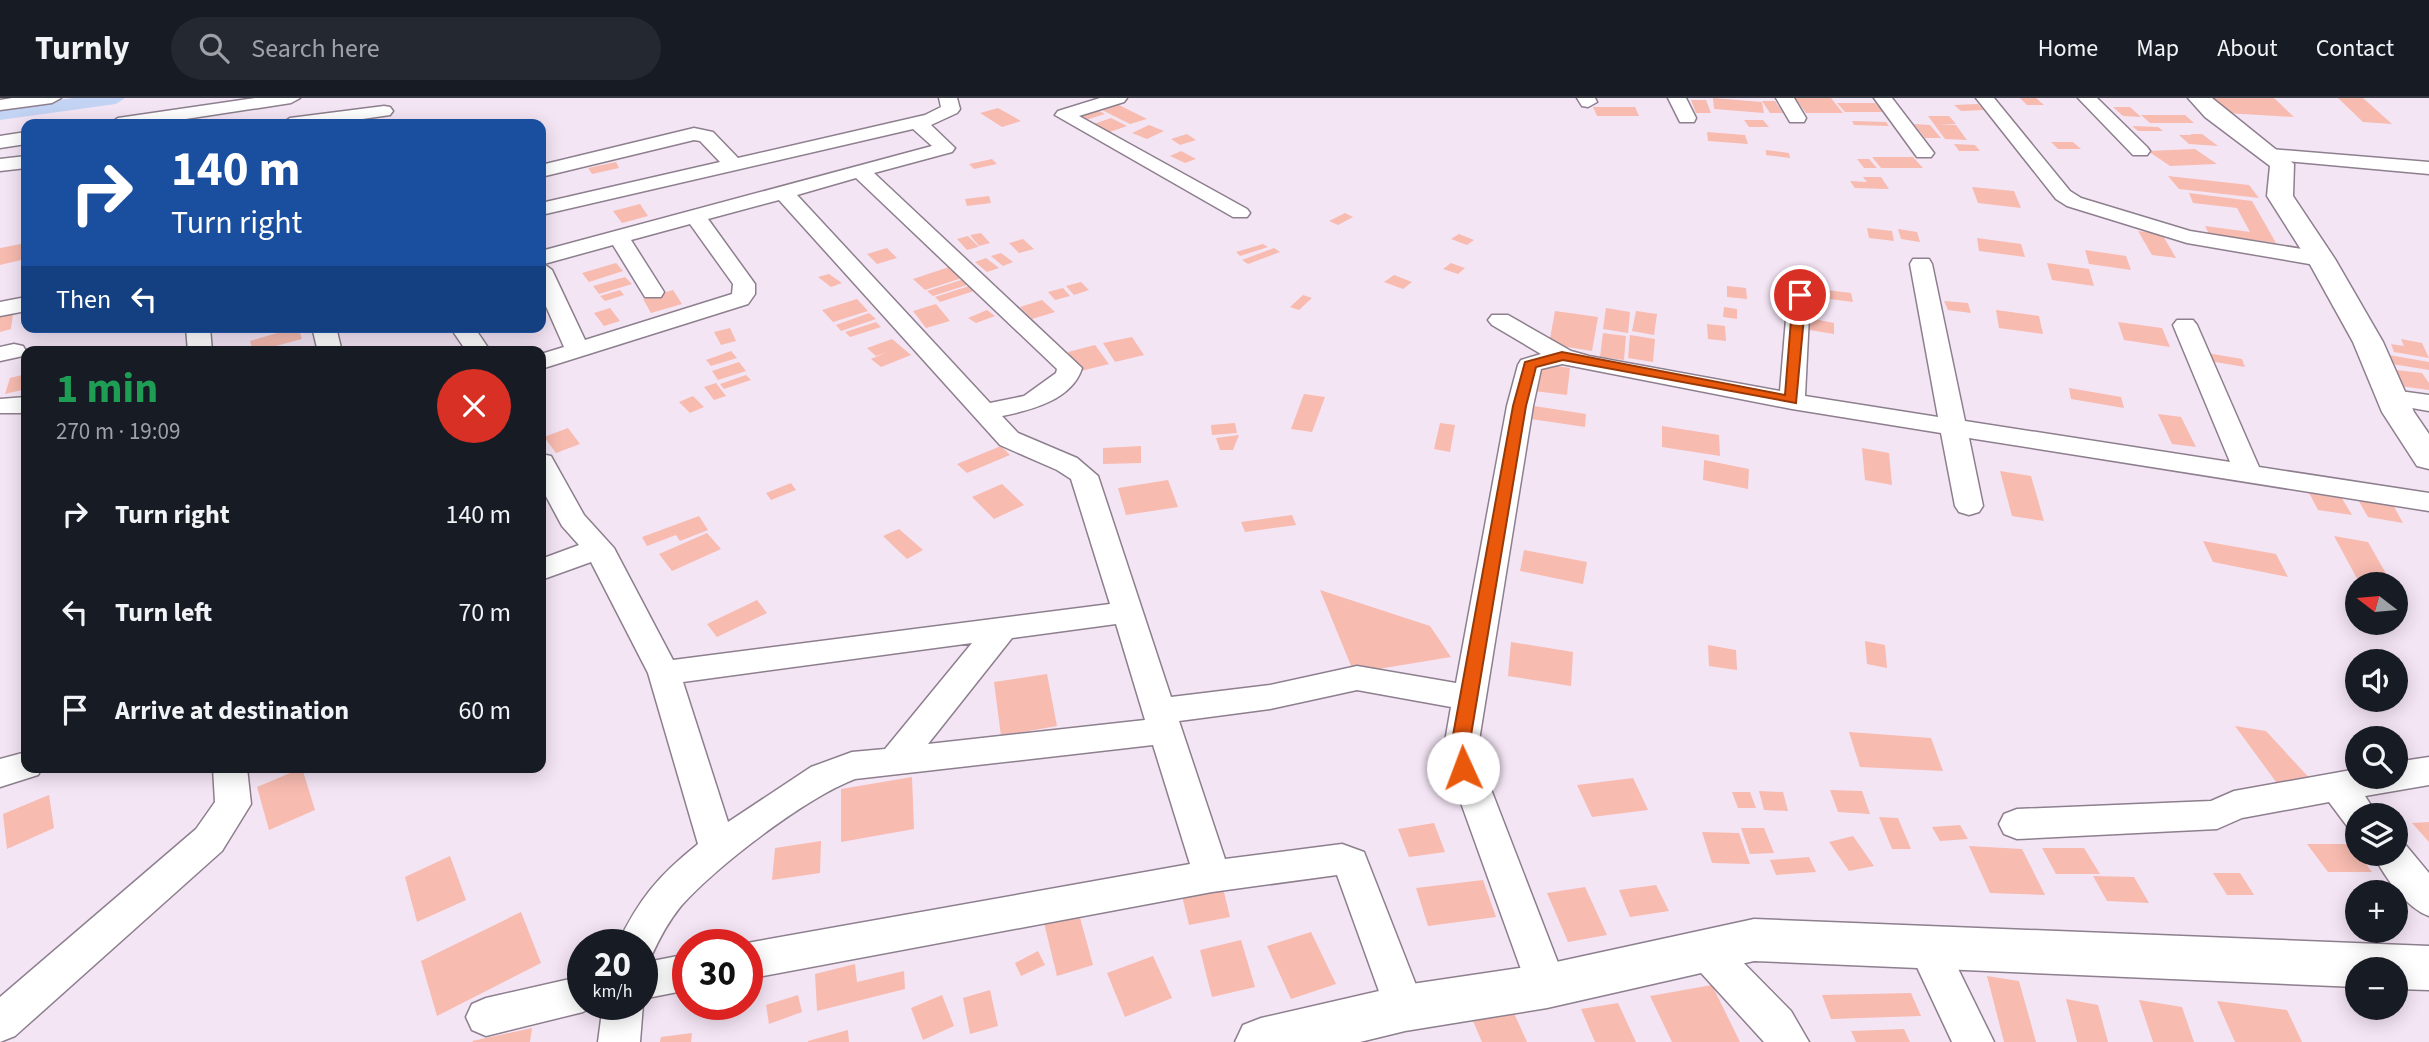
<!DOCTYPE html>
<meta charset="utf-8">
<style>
body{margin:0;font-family:"Source Sans 3",sans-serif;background:#242831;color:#f1f3f6;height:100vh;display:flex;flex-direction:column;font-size:26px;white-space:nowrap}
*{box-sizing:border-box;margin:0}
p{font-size:23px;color:#9ea1a6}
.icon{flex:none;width:38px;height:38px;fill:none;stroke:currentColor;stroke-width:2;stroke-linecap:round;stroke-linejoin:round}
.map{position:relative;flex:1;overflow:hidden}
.details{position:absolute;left:21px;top:248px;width:525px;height:427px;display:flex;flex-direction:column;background:#171b24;border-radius:14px;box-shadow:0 4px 18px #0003}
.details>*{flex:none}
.banner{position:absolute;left:21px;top:21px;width:525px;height:214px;border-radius:14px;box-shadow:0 4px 18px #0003;background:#1a4fa0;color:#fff;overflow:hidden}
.needle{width:46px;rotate:286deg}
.buttons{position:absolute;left:2345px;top:474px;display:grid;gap:14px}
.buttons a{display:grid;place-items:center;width:63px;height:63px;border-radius:50%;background:#171b24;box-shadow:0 4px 18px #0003;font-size:35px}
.speed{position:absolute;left:567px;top:831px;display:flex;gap:14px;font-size:35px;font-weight:700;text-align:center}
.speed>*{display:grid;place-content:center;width:91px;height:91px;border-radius:50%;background:#171b24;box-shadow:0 4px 18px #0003;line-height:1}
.speed small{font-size:18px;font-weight:400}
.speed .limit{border:10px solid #d22;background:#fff;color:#111}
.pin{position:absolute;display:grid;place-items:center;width:60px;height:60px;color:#fff;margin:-30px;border:4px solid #fff;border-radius:50%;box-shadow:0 2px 7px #0007}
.me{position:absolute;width:77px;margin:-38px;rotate:358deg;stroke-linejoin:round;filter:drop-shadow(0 0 5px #0008)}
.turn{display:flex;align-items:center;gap:24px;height:147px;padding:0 35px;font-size:32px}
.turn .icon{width:91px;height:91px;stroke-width:2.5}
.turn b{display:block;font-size:49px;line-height:60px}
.then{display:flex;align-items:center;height:66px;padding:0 35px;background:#0003;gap:14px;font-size:26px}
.round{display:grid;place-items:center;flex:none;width:74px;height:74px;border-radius:37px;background:#242831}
.summary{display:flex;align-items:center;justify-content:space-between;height:119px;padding:0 35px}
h1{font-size:42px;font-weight:700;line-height:52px;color:#1e9e55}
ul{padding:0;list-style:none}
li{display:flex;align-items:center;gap:21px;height:98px;padding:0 35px}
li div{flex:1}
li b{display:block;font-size:26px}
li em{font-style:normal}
header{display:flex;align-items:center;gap:42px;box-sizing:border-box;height:98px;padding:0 35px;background:#171b24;border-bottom:2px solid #363941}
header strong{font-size:33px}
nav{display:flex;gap:38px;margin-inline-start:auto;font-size:24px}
.search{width:490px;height:63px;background:#242831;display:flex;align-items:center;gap:18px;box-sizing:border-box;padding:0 24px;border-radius:38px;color:#9ea1a6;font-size:26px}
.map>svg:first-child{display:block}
</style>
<header>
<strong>Turnly</strong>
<div class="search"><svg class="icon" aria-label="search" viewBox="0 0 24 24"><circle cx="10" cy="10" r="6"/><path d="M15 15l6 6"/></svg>Search here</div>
<nav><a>Home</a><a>Map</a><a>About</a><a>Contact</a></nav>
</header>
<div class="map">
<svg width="2429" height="944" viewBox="0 0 2429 944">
<rect width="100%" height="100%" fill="#f4e5f5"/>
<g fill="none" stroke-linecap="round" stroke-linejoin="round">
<path fill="#c3d3f3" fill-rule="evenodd" d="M74 0H125L116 6 0 22V10Z"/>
</g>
<g fill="#f7bbb0">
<path d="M1713 0 1762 4 1764 15 1714 11Z"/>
<path d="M1795 0H1831L1843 15H1806Z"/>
<path d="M2020 0H2036L2044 7H2027Z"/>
<path d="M2211 0H2274L2294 19 2226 15Z"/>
<path d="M2338 0H2363L2392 26 2363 24Z"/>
<path d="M1691 2H1706L1711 15H1696Z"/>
<path d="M1762 3H1775L1783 15H1770Z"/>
<path d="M1115 5 1147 21 1130 26 1098 10Z"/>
<path d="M1837 5H1875L1884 14H1845Z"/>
<path d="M1978 6 1984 12 1961 13 1954 7Z"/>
<path d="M1593 9H1635L1639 18H1597Z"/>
<path d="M2113 9H2130L2141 19 2123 18Z"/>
<path d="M998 10 1021 23 1002 29 980 15Z"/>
<path d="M1094 10 1105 16 1086 22 1075 15Z"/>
<path d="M2141 17H2185L2194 25H2150Z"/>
<path d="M1928 18H1949L1956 26 1939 27H1956L1967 42 1945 41Z"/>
<path d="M1111 20 1127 28 1107 35 1091 27Z"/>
<path d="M1744 22H1763L1769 29H1749Z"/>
<path d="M1852 23 1886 24 1889 28 1854 27Z"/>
<path d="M1914 26 1930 27 1941 40H1925Z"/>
<path d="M1149 27 1164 33 1147 41 1132 35Z"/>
<path d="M2132 28 2158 29 2163 33H2138Z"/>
<path d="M1707 34 1745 37 1748 46 1708 43Z"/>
<path d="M1187 36 1196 42 1180 47 1171 41Z"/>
<path d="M2190 36H2202L2218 48 2189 46 2179 37H2192Z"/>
<path d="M2051 44H2073L2081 51H2058Z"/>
<path d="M1954 46 1975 47 1980 53H1959Z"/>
<path d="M2195 51 2217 66 2170 68 2148 53Z"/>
<path d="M1766 52 1789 55 1790 60 1766 57Z"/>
<path d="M1181 53 1196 61 1185 65 1170 58Z"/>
<path d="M1872 59H1913L1923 70H1881Z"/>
<path d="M992 61 997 66 974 71 969 66Z"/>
<path d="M1857 61H1869L1877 70H1864Z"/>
<path d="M616 64 619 70 592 76 588 70Z"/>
<path d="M2168 78 2249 87 2259 100 2179 91Z"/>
<path d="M1863 79H1881L1889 91 1855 90 1850 83 1867 84Z"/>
<path d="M1972 89 2014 93 2021 110 1978 105Z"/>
<path d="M2189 95 2252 103 2276 145 2209 136 2205 128 2250 134 2237 110 2193 105Z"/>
<path d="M989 98 991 105 967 108 965 101Z"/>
<path d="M640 106 648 118 622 125 613 113Z"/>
<path d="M1345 115 1353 119 1338 127 1329 123Z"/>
<path d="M1867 130 1892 133 1894 143 1869 140Z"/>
<path d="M1898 131 1917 134 1920 144 1901 141Z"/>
<path d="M2138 133 2162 136 2176 160 2152 157Z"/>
<path d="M981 135 990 145 979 148 970 137Z"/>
<path d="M1459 136 1474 142 1467 147 1451 141Z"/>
<path d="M968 138 978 148V149L967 152 957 141Z"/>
<path d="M1977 140 2021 146 2025 159 1979 153Z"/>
<path d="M1023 141 1034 151 1019 155 1009 145Z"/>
<path d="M21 146V162L0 167V150Z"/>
<path d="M1263 146 1268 149 1240 158 1236 154Z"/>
<path d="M887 150 897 160 877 166 867 156Z"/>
<path d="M1274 150 1280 154 1248 166 1242 162Z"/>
<path d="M2085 152 2126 158 2131 172 2089 166Z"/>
<path d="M1001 155 1013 164 1003 168 991 158Z"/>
<path d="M986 160 999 170 987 174 975 164Z"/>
<path d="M616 165 623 173 589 184 582 175Z"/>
<path d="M1451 165 1465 170 1458 176 1443 171Z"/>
<path d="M2047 165 2089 171 2094 188 2052 182Z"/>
<path d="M949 169 962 180 925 192 913 181Z"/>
<path d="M829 176 842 185 831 189 818 179Z"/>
<path d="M1394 177 1412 184 1403 191 1384 184Z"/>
<path d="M625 179 632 186 599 196 593 188Z"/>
<path d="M964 181 970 186 933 198 927 193Z"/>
<path d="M1081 184 1089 192 1074 197 1066 188Z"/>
<path d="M969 188 974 193 940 204 935 199Z"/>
<path d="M1727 188 1746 190 1747 201 1727 199Z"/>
<path d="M1063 190 1070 198 1055 202 1048 194Z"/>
<path d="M620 192 624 197 605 203 600 198Z"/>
<path d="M673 192 682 206 651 215 643 201Z"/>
<path d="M1827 192 1851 195 1853 204 1829 201Z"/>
<path d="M1303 197 1312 200 1299 212 1290 209Z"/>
<path d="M857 201 868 213 833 224 822 212Z"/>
<path d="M1042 202 1055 214 1032 221 1020 209Z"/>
<path d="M1944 203 1968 205 1971 215 1948 212Z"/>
<path d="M936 206 950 223 926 230 913 213Z"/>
<path d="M1724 209 1737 211V221L1723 219Z"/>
<path d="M610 210 620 223 604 228 594 215Z"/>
<path d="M1606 210 1630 214 1628 235 1603 231Z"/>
<path d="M987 212 995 218 976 225 968 220Z"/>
<path d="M1996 212 2039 218 2043 236 1999 230Z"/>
<path d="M1555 213 1598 219 1592 253 1549 246Z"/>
<path d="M1636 213 1657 216 1654 237 1632 233Z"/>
<path d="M869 215 876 221 841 233 836 227Z"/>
<path d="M13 216 11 231 0 234V219Z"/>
<path d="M1799 218 1834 225V236L1798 230Z"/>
<path d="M876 224 881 229 850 239 845 234Z"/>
<path d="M2118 224 2162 230 2170 249 2124 242Z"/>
<path d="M1707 226 1725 228 1726 243 1708 241Z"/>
<path d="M298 229 302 241 253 254 250 243Z"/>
<path d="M730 230 736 243 721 247 714 234Z"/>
<path d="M1603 235 1626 238 1624 262 1600 259Z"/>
<path d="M1630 237 1655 241 1653 264 1628 260Z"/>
<path d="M1132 239 1144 257 1115 264 1103 245Z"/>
<path d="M892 241 911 257 881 269 871 261 887 254 876 258 867 250Z"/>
<path d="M2401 241 2422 245 2429 260 2394 254 2391 246 2404 248Z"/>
<path d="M1095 247 1109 266 1081 273 1068 254Z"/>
<path d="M731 253 737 260 711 268 706 262Z"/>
<path d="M2207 255 2242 261 2245 269 2209 263Z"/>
<path d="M2389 257 2429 264V272L2392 266Z"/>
<path d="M739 264 746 273 718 282 712 273Z"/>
<path d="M1539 265 1570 270 1567 297 1534 293Z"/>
<path d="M2388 271 2422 275 2429 285V292L2400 288Z"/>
<path d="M26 276V291L5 296 10 280Z"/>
<path d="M746 277 751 282 724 291 720 286Z"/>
<path d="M716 285 726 298 714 302 704 289Z"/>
<path d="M2069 290 2121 299 2124 310 2071 301Z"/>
<path d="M1304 296 1325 299 1312 334 1291 331Z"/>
<path d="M693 298 704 309 690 315 679 304Z"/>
<path d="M1534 308 1586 316 1585 329 1531 321Z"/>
<path d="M2158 316 2181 319 2196 349 2172 346Z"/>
<path d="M1235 325 1237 335 1212 337 1211 327Z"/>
<path d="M1440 325 1455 327 1450 354 1434 351Z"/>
<path d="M1662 328 1719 337 1720 358 1662 349Z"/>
<path d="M568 330 580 346 556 355 544 339Z"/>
<path d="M1239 337 1233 352H1220L1216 340Z"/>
<path d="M1001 348 1010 357 967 375 957 366Z"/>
<path d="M1141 348V365L1103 366V350Z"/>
<path d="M1862 350 1889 355 1892 387 1865 382Z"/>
<path d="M1704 362 1749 371 1748 391 1703 382Z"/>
<path d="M2000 373 2031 378 2044 423 2012 418Z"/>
<path d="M1168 382 1178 409 1126 417 1118 390Z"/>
<path d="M791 385 796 392 771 402 766 395Z"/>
<path d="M1002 386 1024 407 994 421 972 399Z"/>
<path d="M2308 393 2340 397 2352 417 2318 412Z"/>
<path d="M2357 400 2392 405 2403 425 2368 419Z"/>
<path d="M1292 417 1296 427 1245 434 1241 424Z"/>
<path d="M699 418 708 432 680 443 676 437 647 448 642 439Z"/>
<path d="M899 431 923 452 907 461 883 438Z"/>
<path d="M707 435 721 451 672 473 659 456Z"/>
<path d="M2334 438 2368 444 2392 486H2360Z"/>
<path d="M2203 443 2276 456 2288 479 2213 464Z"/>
<path d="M1524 452 1587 464 1583 486 1520 473Z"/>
<path d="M1320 492 1430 528 1451 559 1354 575Z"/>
<path d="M757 502 767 515 717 539 707 526Z"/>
<path d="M1865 543 1885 547 1887 570 1867 566Z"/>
<path d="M1511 544 1573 554 1571 588 1508 578Z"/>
<path d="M1708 547 1736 552 1737 572 1709 568Z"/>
<path d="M1047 576 1057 628 1001 638 994 584Z"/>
<path d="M2235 628 2266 633 2313 684 2279 688Z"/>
<path d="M1849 634 1931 640 1943 673 1860 669Z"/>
<path d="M302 670 315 712 269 732 257 689Z"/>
<path d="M912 679 914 731 841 744V691Z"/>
<path d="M1633 680 1648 712 1592 719 1577 687Z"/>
<path d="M1830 692 1862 693 1870 716 1838 714Z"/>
<path d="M1759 693 1783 694 1788 713 1764 712Z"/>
<path d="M1732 694H1750L1756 710H1738Z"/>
<path d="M49 697 54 730 7 751 3 716Z"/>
<path d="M1879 719 1898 720 1911 751H1892Z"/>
<path d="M2429 724V744L2412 725Z"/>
<path d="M1434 725 1445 754 1409 759 1398 731Z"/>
<path d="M1960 727 1968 741 1940 743 1932 729Z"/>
<path d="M1741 730H1764L1774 755 1750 756Z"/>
<path d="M1702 734 1739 735 1750 766 1712 765Z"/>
<path d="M1853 738 1874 768 1849 773 1829 744Z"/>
<path d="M821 743 820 775 772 782 775 750Z"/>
<path d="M2307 746H2351L2372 774H2328Z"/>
<path d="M1969 748 2022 751 2045 797 1990 795Z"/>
<path d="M2042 750H2084L2100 776H2056Z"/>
<path d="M450 758 466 802 417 824 405 779Z"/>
<path d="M1809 759 1816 774 1776 777 1770 762Z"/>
<path d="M2213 775H2240L2254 797H2227Z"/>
<path d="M2093 778 2134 779 2149 805 2107 803Z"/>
<path d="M1483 782 1496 819 1428 828 1416 790Z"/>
<path d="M1656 787 1669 813 1630 819 1619 792Z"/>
<path d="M1585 789 1607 837 1568 844 1547 795Z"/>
<path d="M1223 790 1230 819 1189 827 1182 798Z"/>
<path d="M521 814 541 865 437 918 421 863Z"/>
<path d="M1079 816 1093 867 1057 878 1044 825Z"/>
<path d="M1311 834 1336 886 1291 901 1267 848Z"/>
<path d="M1241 842 1255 889 1212 899 1200 852Z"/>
<path d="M1038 853 1045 867 1021 878 1015 865Z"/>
<path d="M1153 858 1172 900 1125 919 1107 875Z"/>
<path d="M855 866 857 884 904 873 905 891 817 913 815 876Z"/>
<path d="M1987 878 2019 883 2036 944H2004Z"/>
<path d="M1712 887 1740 944H1672L1650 898Z"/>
<path d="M990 892 998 928 970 936 963 900Z"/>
<path d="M1911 895 1921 918 1831 921 1822 897Z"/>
<path d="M798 897 802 914 769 926 766 907Z"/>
<path d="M942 897 954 928 923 942 911 910Z"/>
<path d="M2066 901 2098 907 2108 944H2077Z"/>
<path d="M2139 902 2182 909 2194 944H2153Z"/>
<path d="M2217 903 2287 912 2302 944H2235Z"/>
<path d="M1618 905 1636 944H1595L1581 911Z"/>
<path d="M1513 913 1527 944H1482L1473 923Z"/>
<path d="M532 930 530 944H473L472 943Z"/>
<path d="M1904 931 1910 944H1856L1851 933Z"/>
<path d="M848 932 849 944H808V943Z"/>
<path d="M692 935 691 944H660L661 939Z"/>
</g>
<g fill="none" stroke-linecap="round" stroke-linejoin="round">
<g stroke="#8d7f8e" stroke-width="3">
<g id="minor">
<path d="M12 0H61L52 5 0 12V2Z"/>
<path d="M255 0H300L291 5 153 26H109L118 20Z"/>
<path d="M939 0H957L960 11 957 15 931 27 955 50 952 54 874 75 1082 270C1072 302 1031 312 1002 318L1018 335 1077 360 1098 378 1171 599 1270 587 1357 568 1456 585 1507 308 1518 267 1521 262 1541 256 1492 227 1488 222 1492 217H1508L1571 253 1589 258 1780 293 1788 197 1791 192H1807L1810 197 1805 298 1938 319 1910 166 1913 161H1929L1932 166 1965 323 2230 364 2173 227 2177 222H2193L2197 227 2259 369 2429 395V413L1969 340 1983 408 1979 414 1969 417 1959 414 1955 408 1941 335 1792 311 1562 266 1541 271 1533 308 1477 655 1567 888 1561 901 1547 906 1533 901 1527 888 1443 655 1451 609 1357 592 1270 611 1179 623 1225 761 1342 746 1364 754 1425 910 1419 923 1405 929 1391 923 1385 910 1337 777 1212 794 747 881V847H743L747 845 1190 766 1153 647 855 681C805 700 717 768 681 808 668 824 659 841 651 859L642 862V847H617C639 801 658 778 698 746L648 575 591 464 541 482V461L579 447 562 428 541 389V356L551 358 584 417 614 450 673 562 1110 506 1071 381 1057 372 1000 347 779 102 708 121 755 186V196L748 206 541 271V256L564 249 541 197V153L932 48 913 31 541 117V105L720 64 700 43 694 42 541 79V67L694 30 713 34 738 60 925 17 941 9ZM856 80 1057 271 1056 275 1024 298 990 305 797 97ZM690 126 733 186 732 196 585 242 552 172 544 166 613 147 645 199H661L664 194 631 142ZM1116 526 1145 622 928 646 1012 540ZM972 545 885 651 852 654 811 669 728 724 683 584Z"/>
<path d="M1100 0H1127L1124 4 1079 18 1247 111 1250 115 1247 119H1233L1055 17 1058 13Z"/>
<path d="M1577 0H1595L1597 4 1588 9 1582 8Z"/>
<path d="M1668 0H1686L1696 20 1694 24H1680Z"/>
<path d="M1776 0H1794L1806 20 1804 24H1790Z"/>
<path d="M1874 0H1892L1934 55 1931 59H1917Z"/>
<path d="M1976 0H1994L2070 93 2081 100 2190 133 2321 154 2329 156 2332 161 2329 166 2321 168 2187 145 2067 108 2056 101Z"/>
<path d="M2078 0H2097L2147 49 2150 53 2147 57H2133Z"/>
<path d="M384 8 390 9 393 13 390 17 328 26H281L290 20Z"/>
<path d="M26 34V46L0 50V38Z"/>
<path d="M2270 51 2429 64V76L2263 61 2260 57Z"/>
<path d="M26 58V70L0 73V61Z"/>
<path d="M26 199V213L0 218V204Z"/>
<path d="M186 229H210L212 254H188Z"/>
<path d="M312 229H336L342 254H318Z"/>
<path d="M450 229H474L491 254H467Z"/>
<path d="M14 246 23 248 26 253 23 258 0 263V249Z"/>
<path d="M2392 292 2429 297V313L2383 305 2379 300 2383 295Z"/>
<path d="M26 299V315H0V301Z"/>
<path d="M26 654V670H42L38 677 0 689V661Z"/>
<path d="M2429 659V687L2365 698 2378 718H2357V732L2347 728 2329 704 2242 720 2217 731 2017 741 2004 736 1999 726 2004 716 2017 711 2211 703 2234 693 2357 671V679H2396V664Z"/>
<path d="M213 670H247L251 706 222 753 15 938 0 944V899L196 731 215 704Z"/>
<path d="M2396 742 2404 745 2429 775V818C2406 810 2384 778 2373 756H2396Z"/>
<path d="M1927 831 1941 836 1994 944H1952L1907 848 1913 836Z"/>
<path d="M1706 836 1720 841 1791 913 1809 944H1764L1692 865 1686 853 1692 841Z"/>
<path d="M688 856V892L642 901V865Z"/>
<path d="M583 878V906H598L583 914 486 938 472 932 466 919 472 906 486 900Z"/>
<path d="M642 904 643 906 640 944H598L603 906H642Z"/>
</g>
</g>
<g stroke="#8d7f8e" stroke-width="3">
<g id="tertiary">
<path d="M2188 0H2212L2294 66 2293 98 2335 161 2383 244 2414 314 2429 336V371L2417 368 2382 314 2353 244 2307 161 2267 98 2270 68 2205 19Z"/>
<path d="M1754 821 2429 848V892L2396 891V872H2357V889L1754 863 1547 910 1405 933 1360 944H1235L1243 927 1261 920 1405 887 1547 866Z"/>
</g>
</g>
<use href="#minor" fill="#fff" fill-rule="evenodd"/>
<use href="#tertiary" fill="#fff" fill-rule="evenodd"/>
</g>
<path fill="#ea580c" stroke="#983908" stroke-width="2" d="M1800 193 1806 197 1796 305 1563 262 1536 269 1526 308 1470 643 1469 655 1473 670 1470 675 1463 677 1457 675 1450 655 1452 643 1513 308 1525 264 1562 254 1785 297 1793 197Z"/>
</svg>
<div class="buttons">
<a><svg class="needle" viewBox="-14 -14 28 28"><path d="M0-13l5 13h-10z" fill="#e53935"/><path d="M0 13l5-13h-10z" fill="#9ea1a6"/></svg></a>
<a><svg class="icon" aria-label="sound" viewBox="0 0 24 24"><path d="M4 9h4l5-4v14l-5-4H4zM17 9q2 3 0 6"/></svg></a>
<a><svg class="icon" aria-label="search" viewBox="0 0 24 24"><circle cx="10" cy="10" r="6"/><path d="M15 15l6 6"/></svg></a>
<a><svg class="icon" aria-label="layers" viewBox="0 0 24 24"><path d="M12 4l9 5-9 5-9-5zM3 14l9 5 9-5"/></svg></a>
<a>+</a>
<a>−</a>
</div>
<div class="speed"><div>20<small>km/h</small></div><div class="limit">30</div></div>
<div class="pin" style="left:1800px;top:197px;background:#d93025"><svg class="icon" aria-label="arrive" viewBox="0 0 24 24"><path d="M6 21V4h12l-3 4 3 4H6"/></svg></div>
<svg class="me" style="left:1463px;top:670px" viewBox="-20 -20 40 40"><circle r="19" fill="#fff"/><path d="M0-13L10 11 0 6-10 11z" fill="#ea580c"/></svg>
<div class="banner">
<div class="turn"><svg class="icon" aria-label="right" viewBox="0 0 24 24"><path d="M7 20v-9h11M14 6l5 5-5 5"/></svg><div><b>140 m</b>Turn right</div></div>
<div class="then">Then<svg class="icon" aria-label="left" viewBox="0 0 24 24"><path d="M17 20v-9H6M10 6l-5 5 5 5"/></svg></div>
</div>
<section class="details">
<div class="summary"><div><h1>1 min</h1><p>270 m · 19:09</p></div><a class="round" style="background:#d93025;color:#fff"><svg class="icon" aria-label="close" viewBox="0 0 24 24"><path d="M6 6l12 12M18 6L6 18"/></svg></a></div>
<ul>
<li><svg class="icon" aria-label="right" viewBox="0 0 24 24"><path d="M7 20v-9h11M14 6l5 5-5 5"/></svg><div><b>Turn right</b></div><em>140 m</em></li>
<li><svg class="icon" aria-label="left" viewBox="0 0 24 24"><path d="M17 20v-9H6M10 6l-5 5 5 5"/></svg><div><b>Turn left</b></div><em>70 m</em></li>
<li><svg class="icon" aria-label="arrive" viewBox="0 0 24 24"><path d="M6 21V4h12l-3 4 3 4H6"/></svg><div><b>Arrive at destination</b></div><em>60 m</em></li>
</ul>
</section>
</div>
